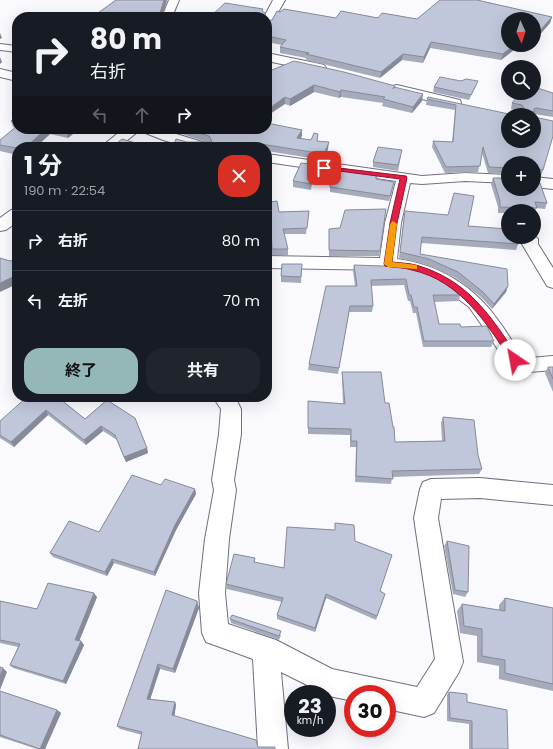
<!DOCTYPE html>
<html lang="ja">
<meta charset="utf-8">
<style>
body{margin:0;font-family:Poppins,"Noto Sans JP",sans-serif;background:#20242c;color:#f1f3f6;height:100vh;display:flex;flex-direction:column;font-size:15px;white-space:nowrap}
*{box-sizing:border-box;margin:0}
p{font-size:13px;color:#9ea1a6}
.icon{flex:none;width:22px;height:22px;fill:none;stroke:currentColor;stroke-width:2;stroke-linecap:round;stroke-linejoin:round}
.map{position:relative;flex:1;overflow:hidden}
.details{position:absolute;left:12px;top:142px;width:260px;height:260px;display:flex;flex-direction:column;background:#171b24;border-radius:16px;box-shadow:0 4px 16px #0002}
.details>*{flex:none}
.guide{position:absolute;left:12px;top:12px;width:260px;height:122px;border-radius:16px;box-shadow:0 4px 16px #0002;background:#171b24;color:#f1f3f6;overflow:hidden}
.needle{width:26px;rotate:177deg}
.controls{position:absolute;left:501px;top:12px;display:grid;gap:8px}
.controls a{display:grid;place-items:center;width:40px;height:40px;border-radius:50%;background:#171b24;box-shadow:0 4px 16px #0002;font-size:20px}
.speed{position:absolute;left:284px;top:685px;display:flex;gap:8px;font-size:20px;font-weight:700;text-align:center}
.speed>*{display:grid;place-content:center;width:52px;height:52px;border-radius:50%;background:#171b24;box-shadow:0 4px 16px #0002;line-height:1}
.speed small{font-size:10px;font-weight:400}
.speed .limit{border:6px solid #d22;background:#fff;color:#111}
.pin{position:absolute;display:grid;place-items:center;width:34px;height:34px;color:#fff;margin:-17px;border-radius:8px;box-shadow:0 2px 6px #0006}
.me{position:absolute;width:44px;margin:-22px;rotate:327deg;stroke-linejoin:round;filter:drop-shadow(0 0 3px #0008)}
.turn{display:flex;align-items:center;gap:14px;height:84px;padding:0 12px;font-size:18px}
.turn .icon{width:52px;height:52px;stroke-width:2.5}
.turn b{display:block;font-size:28px;line-height:34px}
.lanes{display:flex;align-items:center;height:38px;padding:0 12px;background:#0003;justify-content:center;gap:20px;direction:ltr}
.lanes .off{opacity:.35}
.round{display:grid;place-items:center;flex:none;width:42px;height:42px;border-radius:16px;background:#20242c}
.summary{display:flex;align-items:center;justify-content:space-between;height:68px;padding:0 12px}
h1{font-size:24px;font-weight:700;line-height:30px}
.action{display:flex;gap:8px;margin-top:auto;padding:8px 12px}
.action a{flex:1;height:46px;border-radius:16px;background:#94b7b7;color:#111;font-size:16px;font-weight:700;line-height:46px;text-align:center}
.action a+a{background:#20242c;color:#f1f3f6}
ul{padding:0;list-style:none}
li{display:flex;align-items:center;gap:12px;height:60px;padding:0 12px;border-top:1px solid #363941}
li div{flex:1}
li b{display:block;font-size:15px}
li em{font-style:normal}
.map>svg:first-child{display:block}
</style>
<div class="map">
<svg width="553" height="749" viewBox="0 0 553 749">
<rect width="100%" height="100%" fill="#fafafe"/>
<g fill="none" stroke-linecap="round" stroke-linejoin="round">
<g stroke="#716f81" stroke-width="2">
<g id="minor">
<path d="M169 0H179L172 17H162Z"/>
<path d="M0 44 17 46V52L0 50Z"/>
<path d="M267 53 320 64 324 65 326 68 324 71 320 72 267 61Z"/>
<path d="M0 69 17 73V81L0 77Z"/>
<path d="M397 85 460 100 461 103 460 106 455 107 393 92 391 89 393 86Z"/>
<path d="M141 129H160L209 144 211 147H188L163 140 143 132Z"/>
<path d="M267 154 422 176 465 173 508 175V183L465 181 422 184 410 183 401 223 397 259C439 264 476 287 500 323 505 329 518 352 523 355 531 360 544 356 553 356V370L530 372 508 365 481 324 469 307 437 283 411 272 388 270 267 268V256L380 258 385 223 396 181 267 162Z"/>
<path d="M534 177 553 179V189L534 187Z"/>
<path d="M534 235 538 239V244L553 268V288L547 286 522 244 523 237H534Z"/>
<path d="M213 397H235L241 409V434L234 480 236 490 229 539 225 593 228 624 276 640 332 669 417 687 435 659 414 518 420 489 423 482 431 479 480 478 553 485V505L480 498 441 499 438 518 463 662 459 672 434 713 424 717 387 709V694H353V701L329 696 281 672 288 749H258L253 659 206 642 202 633 199 593 205 539 214 490 212 480 219 434 221 409Z"/>
</g>
</g>
<g stroke="#716f81" stroke-width="2">
<g id="secondary">
<path d="M273 0H285L271 25 267 26V17H264Z"/>
<path d="M123 129H141L119 147H101Z"/>
<path d="M17 209V222L6 230 0 231V218L11 210Z"/>
</g>
</g>
<use href="#minor" fill="#fff" fill-rule="evenodd"/>
<use href="#secondary" fill="#fff" fill-rule="evenodd"/>
</g>
<g fill="#a5abbb">
<path d="M112 0H167L162 16 168 17H99L98 13 116 0Z"/>
<path d="M440 0H477L552 17 550 23 536 39 534 38V19H508V45H520L501 60 430 48 423 63 402 60 380 78 306 60V58L280 53V47L282 45 267 42V21L272 20 277 11 280 12 284 9 336 18 341 11 378 18 382 13 417 19Z"/>
<path d="M267 72 394 87 422 101 412 113 382 106 383 103 341 97 339 98 314 92 290 106 285 104Z"/>
<path d="M461 81 476 86 469 100 433 92 434 87Z"/>
<path d="M553 93V117L534 114V117L543 170 541 176 535 175V181L547 203 545 209 536 208 534 214V211H508V213H498V207L491 184 493 178 534 189 508 163V174L488 173 482 153 478 172 445 173 432 147 433 141 452 142 455 110 426 105 427 99 509 114 520 111 511 109 512 103Z"/>
<path d="M17 118V129H79L68 138 50 134 36 147H17V155L0 151V140L15 128 13 127 11 121Z"/>
<path d="M181 129 302 130V136L300 138 317 141 328 149 323 160 267 151V147H173L187 142H207L182 134Z"/>
<path d="M401 156 398 171 373 167V162Z"/>
<path d="M301 163 319 171 316 177H313L311 190 293 187V181Z"/>
<path d="M330 167 378 174 377 179 393 188 389 201 330 192Z"/>
<path d="M270 208 279 212 309 211 306 234H284L288 249V255H272Z"/>
<path d="M386 209 379 256H329V229L340 228Z"/>
<path d="M404 216 468 226 518 244 516 250 421 243 420 254 508 286 506 292 492 309 481 297 456 278 428 265 399 258Z"/>
<path d="M302 264 301 283 281 282V276Z"/>
<path d="M354 265 460 295 459 301 434 302 439 324 461 327 494 341 491 347H423L416 313H413L410 301H408L404 285 371 286 373 306 372 312H349L338 374 308 370 309 364 355 286 353 271Z"/>
<path d="M548 367H553V392L545 373Z"/>
<path d="M342 372 385 403 395 442 442 441 441 423 443 417 478 455 482 469 479 474 392 477 391 484 355 482 356 447H350V435L308 434V401L343 404 342 378Z"/>
<path d="M107 400 147 448 148 453 126 462 117 440 103 431 86 445 48 415 14 447 0 438V421L64 402 85 419Z"/>
<path d="M161 485 195 489 196 494 176 530 155 576 114 563 107 576 53 557 50 553 99 532Z"/>
<path d="M335 523 355 541 380 591 385 594 376 620 326 598 315 632 277 619V615L282 602 227 589 226 584 255 558V563L284 568 335 530Z"/>
<path d="M447 541 468 592 465 597 453 594 444 546Z"/>
<path d="M166 590 197 601 199 608 175 673 160 669 150 699 175 702 176 705 174 716 256 740 258 747H275V749H138L142 735 120 729 117 726Z"/>
<path d="M97 597 79 641H81L84 645 66 684 13 668 10 665 18 647 0 643V601L37 609Z"/>
<path d="M505 598 553 608V691L499 679V666L477 662V636L460 633 457 611 462 604 499 610V605Z"/>
<path d="M230 619 281 635 279 640 231 623Z"/>
<path d="M0 691 57 710 61 713 45 749H37L0 737Z"/>
<path d="M449 692 467 702 508 749H469V724L447 721V695Z"/>
</g>
<g fill="#868b99">
<path d="M164 0H167L162 17 159 16Z"/>
<path d="M552 17 550 23 536 39 538 33Z"/>
<path d="M0 33 2 38 0 39Z"/>
<path d="M431 42 430 48 423 63 424 57Z"/>
<path d="M514 45H520L501 60 503 54Z"/>
<path d="M403 54 402 60 380 78 381 72Z"/>
<path d="M0 57 2 62 0 64Z"/>
<path d="M314 85V92L290 106V99Z"/>
<path d="M341 90V97L339 98 340 92Z"/>
<path d="M423 94 422 101 412 113 413 107Z"/>
<path d="M285 97V104L267 116V110Z"/>
<path d="M46 129H49L50 134 36 147H26Z"/>
<path d="M70 129H79L68 138 67 132Z"/>
<path d="M302 130V136L297 145V138Z"/>
<path d="M329 142 328 149 323 160 324 154Z"/>
<path d="M319 165V171L316 177 317 171Z"/>
<path d="M17 275V284L0 292V283Z"/>
<path d="M508 286 506 292 492 309 494 304Z"/>
<path d="M62 397H70L62 405 60 399Z"/>
<path d="M46 410 48 415 14 447 11 442Z"/>
<path d="M101 426 103 431 86 445 84 440Z"/>
<path d="M147 448 148 453 126 462 124 457Z"/>
<path d="M195 489 196 494 176 530 155 576 154 572 175 525Z"/>
<path d="M112 559 114 563 107 576 105 572Z"/>
<path d="M94 593 97 597 78 644 75 640Z"/>
<path d="M326 594V598L315 632V628Z"/>
<path d="M197 601 199 608 175 673 173 669Z"/>
<path d="M81 641 84 645 66 684 63 681Z"/>
<path d="M158 664 160 669 149 703 147 699Z"/>
<path d="M3 668 7 672 0 690V676Z"/>
<path d="M175 702 176 705 174 719 172 715Z"/>
<path d="M57 710 61 713 45 749H40Z"/>
</g>
<g fill="#c0c7da" stroke="#868b99" fill-rule="evenodd">
<path d="M116 0H164L159 16 168 17H106L109 15 98 13Z"/>
<path d="M440 0H477L552 17 538 33 534 32V19H508V45H514L503 54 431 42 424 57 403 54 381 72 306 54 309 53 280 47 286 40 267 36V21L272 20 277 11 280 12 284 9 336 18 341 11 378 18 382 13 417 19Z"/>
<path d="M225 3 263 9 262 11 265 13V17H210Z"/>
<path d="M294 61 344 72 395 86 393 89 394 87 423 94 413 107 383 99 385 97 341 90 340 92 314 85 290 99 285 97 267 110V72Z"/>
<path d="M440 77 461 81 466 79 478 81 471 95 434 87Z"/>
<path d="M534 87 553 93V111L536 108 534 109V117L553 121V136L543 170 535 169V181L540 183 547 203 535 202 537 208 500 207V201L493 178H508V189H534V163H508V168L489 167 483 147 480 166 446 167 433 141 453 142 456 105 427 99 428 97 509 114 511 111 525 110 522 105 512 103 520 93H534ZM508 115H534V141H508Z"/>
<path d="M17 118V122L11 121Z"/>
<path d="M267 123 302 130 297 138 311 140 314 133 318 134 317 141 329 142 324 154 261 144 259 147H173L176 139 187 142H210L212 141 209 136 186 129H267Z"/>
<path d="M17 126V129H46L26 147H17V148L0 145V140Z"/>
<path d="M55 129H70L67 132Z"/>
<path d="M122 139 146 146 144 147H112Z"/>
<path d="M378 147 402 150 398 165 373 162Z"/>
<path d="M301 163 319 165 317 171H313L312 184 293 181Z"/>
<path d="M330 167 378 174H376V179L394 182 390 196 330 187Z"/>
<path d="M454 193 474 196 468 226 508 229V237H517L518 244 422 237 420 254 507 269 508 286 494 304 483 292 458 272 429 259 400 252 405 211 448 215Z"/>
<path d="M277 201 279 212 309 211 307 228 283 229 288 249H272L270 202Z"/>
<path d="M386 209 380 251 329 250V229L340 228 345 210Z"/>
<path d="M0 258 10 261 17 258V275L0 283Z"/>
<path d="M282 264H302L301 277 281 276Z"/>
<path d="M354 265 412 267 438 278 460 295H433L439 324H460L461 327 487 326 494 341H424L417 307H414L411 295H409L406 279 371 280 373 306H350L339 368 309 364 326 286H357Z"/>
<path d="M548 367H553V379Z"/>
<path d="M342 372H381L385 403H389L393 427H394L395 442 445 441 443 417 474 420 478 455 482 469 392 471 393 479 356 476 357 441H351V429L308 428V401L345 404Z"/>
<path d="M27 397H62L60 399 85 419 107 400 135 418 147 448 124 457 115 435 101 426 84 440 46 410 11 442 0 435V421Z"/>
<path d="M132 475 161 485 165 479 195 489 175 525 154 572 112 559 105 572 50 553 69 521 99 532Z"/>
<path d="M335 523 354 525 355 541 392 555 380 591 385 594 377 616 326 594 315 628 277 615 283 598 226 584 234 554 255 558 254 562 284 568 287 527 335 530Z"/>
<path d="M447 541 469 546 468 592 455 590Z"/>
<path d="M48 583 94 593 75 640 81 641 63 681 10 665 20 644 0 640V601L37 609Z"/>
<path d="M166 590 197 601V603L173 669 158 664 147 699 175 702 172 715 256 740 258 747H275V749H138L142 732 117 726Z"/>
<path d="M505 598 553 608V684L505 673V660L482 656V629L464 626 462 604 505 611Z"/>
<path d="M232 615 281 631 279 636 230 619Z"/>
<path d="M0 667 3 668 0 676Z"/>
<path d="M0 691 57 710 40 749 0 735Z"/>
<path d="M449 692 467 694V702L507 710 508 749H472V721L450 718Z"/>
</g>
<path fill="#e11d48" stroke="#92132f" d="M322 166 406 176 407 178 397 223 392 262C400 263 408 263 416 265 468 280 490 315 518 357L519 360 518 362H512C487 324 461 281 412 270 403 267 394 268 385 266L384 264 390 223 400 179 324 169 321 168Z"/>
<path fill="#f59e0b" d="M393 221 397 224 392 262 417 265V269L388 267 384 264 390 224Z"/>
</svg>
<div class="controls">
<a><svg class="needle" viewBox="-14 -14 28 28"><path d="M0-13l5 13h-10z" fill="#e53935"/><path d="M0 13l5-13h-10z" fill="#9ea1a6"/></svg></a>
<a><svg class="icon" aria-label="search" viewBox="0 0 24 24"><circle cx="10" cy="10" r="6"/><path d="M15 15l6 6"/></svg></a>
<a><svg class="icon" aria-label="layers" viewBox="0 0 24 24"><path d="M12 4l9 5-9 5-9-5zM3 14l9 5 9-5"/></svg></a>
<a>+</a>
<a>−</a>
</div>
<div class="speed"><div>23<small>km/h</small></div><div class="limit">30</div></div>
<div class="pin" style="left:324px;top:168px;background:#d93025"><svg class="icon" aria-label="arrive" viewBox="0 0 24 24"><path d="M6 21V4h12l-3 4 3 4H6"/></svg></div>
<svg class="me" style="left:515px;top:360px" viewBox="-20 -20 40 40"><circle r="19" fill="#fff"/><path d="M0-13L10 11 0 6-10 11z" fill="#e11d48"/></svg>
<div class="guide">
<div class="turn"><svg class="icon" aria-label="right" viewBox="0 0 24 24"><path d="M7 20v-9h11M14 6l5 5-5 5"/></svg><div><b>80 m</b>右折</div></div>
<div class="lanes"><svg class="icon off" aria-label="left" viewBox="0 0 24 24"><path d="M17 20v-9H6M10 6l-5 5 5 5"/></svg><svg class="icon off" aria-label="ahead" viewBox="0 0 24 24"><path d="M12 20V5M6 11l6-6 6 6"/></svg><svg class="icon" aria-label="right" viewBox="0 0 24 24"><path d="M7 20v-9h11M14 6l5 5-5 5"/></svg></div>
</div>
<section class="details">
<div class="summary"><div><h1>1 分</h1><p>190 m · 22:54</p></div><a class="round" style="background:#d93025;color:#fff"><svg class="icon" aria-label="close" viewBox="0 0 24 24"><path d="M6 6l12 12M18 6L6 18"/></svg></a></div>
<ul>
<li><svg class="icon" aria-label="right" viewBox="0 0 24 24"><path d="M7 20v-9h11M14 6l5 5-5 5"/></svg><div><b>右折</b></div><em>80 m</em></li>
<li><svg class="icon" aria-label="left" viewBox="0 0 24 24"><path d="M17 20v-9H6M10 6l-5 5 5 5"/></svg><div><b>左折</b></div><em>70 m</em></li>
</ul>
<div class="action"><a>終了</a><a>共有</a></div>
</section>
</div>
